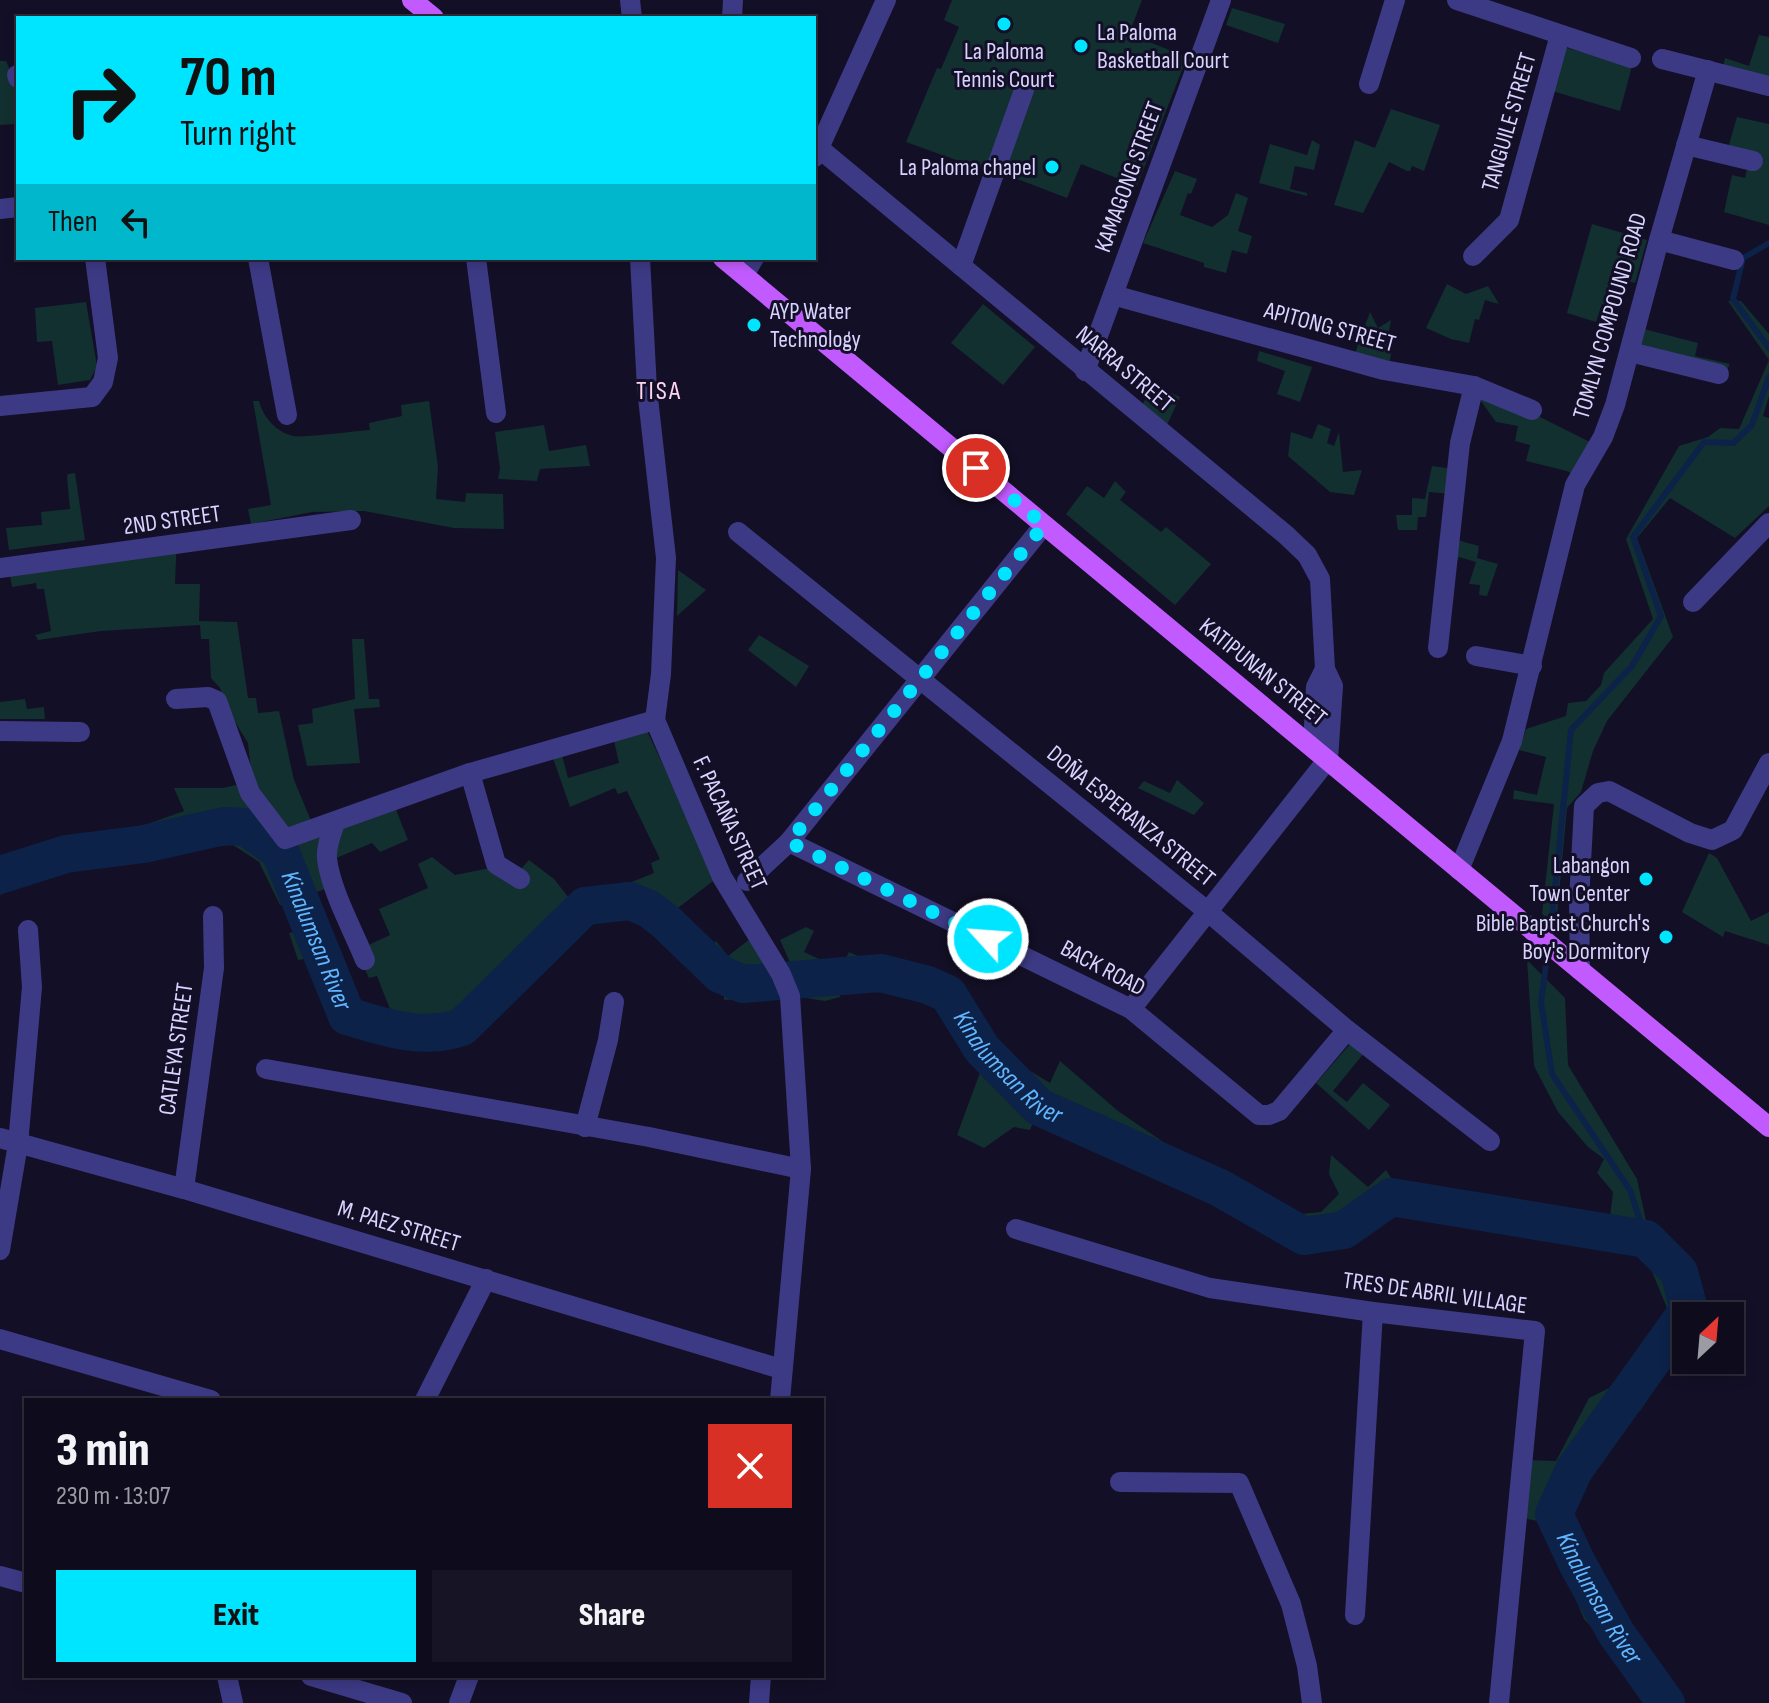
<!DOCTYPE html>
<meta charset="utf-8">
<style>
body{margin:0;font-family:"Sofia Sans Condensed",sans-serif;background:#171425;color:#f1f3f6;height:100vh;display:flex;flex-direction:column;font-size:30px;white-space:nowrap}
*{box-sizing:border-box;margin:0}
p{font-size:26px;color:#9b9ba3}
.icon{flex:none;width:44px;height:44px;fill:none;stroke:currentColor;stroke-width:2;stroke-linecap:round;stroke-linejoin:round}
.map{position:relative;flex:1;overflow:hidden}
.details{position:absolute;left:24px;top:1398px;width:800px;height:280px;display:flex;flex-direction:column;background:#0e0b1c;border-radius:0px;box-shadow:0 4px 12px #0003,0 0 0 2px #2e2b3b}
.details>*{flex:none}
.top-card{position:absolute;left:16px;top:16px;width:800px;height:244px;border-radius:0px;box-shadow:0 4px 12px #0003,0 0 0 2px #2e2b3b;background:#00e5ff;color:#111;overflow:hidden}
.needle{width:52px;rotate:26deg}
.tools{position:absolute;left:1672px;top:1302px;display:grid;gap:16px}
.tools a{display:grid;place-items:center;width:72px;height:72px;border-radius:0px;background:#0e0b1c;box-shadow:0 4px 12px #0003,0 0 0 2px #2e2b3b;font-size:40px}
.pin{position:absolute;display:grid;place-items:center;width:68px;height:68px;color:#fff;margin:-34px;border:4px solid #fff;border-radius:50%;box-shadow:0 2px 8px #0007}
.me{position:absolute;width:88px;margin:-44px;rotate:296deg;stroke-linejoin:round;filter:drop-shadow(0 0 6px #0008)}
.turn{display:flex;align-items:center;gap:28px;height:168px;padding:0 32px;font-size:36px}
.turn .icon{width:104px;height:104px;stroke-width:2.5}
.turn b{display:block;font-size:56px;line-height:68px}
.then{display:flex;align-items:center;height:76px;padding:0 32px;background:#0003;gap:16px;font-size:30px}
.round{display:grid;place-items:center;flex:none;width:84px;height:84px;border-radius:0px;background:#171425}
.summary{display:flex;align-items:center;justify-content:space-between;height:136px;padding:0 32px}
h1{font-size:48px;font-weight:800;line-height:60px}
.action{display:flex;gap:16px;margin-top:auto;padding:16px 32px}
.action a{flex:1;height:92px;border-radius:0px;background:#00e5ff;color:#111;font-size:32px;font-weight:800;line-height:92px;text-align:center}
.action a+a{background:#171425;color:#f1f3f6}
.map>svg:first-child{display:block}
</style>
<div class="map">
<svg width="1769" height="1703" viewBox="0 0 1769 1703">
<rect width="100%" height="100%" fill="#130f26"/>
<g fill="#12302f">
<path d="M952 0H1142L1129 34 1187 57 1137 186 1081 164 1067 198 983 166 981 169 906 142 937 68 941 69 959 27 944 20Z"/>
<path d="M1232 8 1285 24 1278 43 1226 25Z"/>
<path d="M1759 35 1769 37V79L1723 67 1725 58 1749 66Z"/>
<path d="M1564 47 1632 66 1620 111 1552 91Z"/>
<path d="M0 61H6L18 88 17 141 16 124 0 125Z"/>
<path d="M1391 109 1440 125 1424 171 1412 166 1410 171H1407L1389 162 1363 213 1334 205 1355 140 1375 148Z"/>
<path d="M1737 117 1769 124V225L1724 212 1732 175 1745 178 1748 164 1725 158Z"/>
<path d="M1312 140 1320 145 1314 170 1295 166 1290 189 1307 193V196L1259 183 1270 144 1307 155Z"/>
<path d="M1175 171 1197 179 1191 194 1188 193 1180 215 1212 227 1228 215 1236 193 1248 198 1238 231 1252 236 1247 254 1232 250 1226 273 1204 267V263L1143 243Z"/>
<path d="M1592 224 1647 240 1635 283 1624 280 1616 309 1602 304 1596 322 1567 313Z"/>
<path d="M1447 284 1466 294 1488 286 1499 304 1485 300 1479 320 1475 319 1469 343 1451 339 1426 328Z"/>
<path d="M1728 301H1741L1769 334V396L1763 416 1769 418V506L1735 538 1670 498 1637 538 1673 637 1607 721 1593 751 1581 792 1567 808 1556 926 1542 914 1554 804 1513 799 1514 790 1537 795 1546 757 1519 750 1526 729 1566 716 1568 703 1586 701 1601 685 1604 673 1653 619 1626 539 1679 446 1708 437 1720 428 1739 429 1769 360Z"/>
<path d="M86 302 97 366 90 380 58 385 52 341 37 342 35 308Z"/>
<path d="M983 304 1035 347 1003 385 951 343Z"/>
<path d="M1370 312 1378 328 1391 320 1386 348 1392 350 1389 364 1354 356Z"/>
<path d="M1644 329 1698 343 1695 356 1730 364 1726 372 1639 350Z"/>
<path d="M1259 351 1312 367 1300 402 1277 394 1285 371 1257 361Z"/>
<path d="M1152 385 1180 397 1167 425 1142 406Z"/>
<path d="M1473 390 1534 414 1594 444 1574 475 1567 471 1526 461 1530 445 1515 441 1518 426 1496 422Z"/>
<path d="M253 401H259C263 417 276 432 293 436 305 438 354 431 370 430L369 423 402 416 401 405 429 401 438 467 436 499 465 502 466 493 503 494 504 529 454 528 364 511 312 512 251 524 248 509 271 505Z"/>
<path d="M1318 424 1331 429 1327 443 1334 446 1339 432 1343 472 1362 470 1354 495 1330 492 1288 456 1291 432 1312 439Z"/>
<path d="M544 425 549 451 586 445 590 466 540 469 537 481 498 479 500 469 495 432Z"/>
<path d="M1432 466 1453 469 1451 494 1429 492 1426 517H1418L1417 530H1398L1396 515H1412V498L1425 499Z"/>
<path d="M75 473 85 540 9 550 6 528 42 525 41 512 70 509 67 477 68 474Z"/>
<path d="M1115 481 1126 492 1120 500 1161 532 1166 527 1211 564 1175 605 1066 514 1087 486 1104 498Z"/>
<path d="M177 535 175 584H200L199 621 237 622 248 698H256L258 713 279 711 294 780 312 823 288 828 252 781 248 743 229 712 220 688 211 678 209 639H201L200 625 101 631 38 640 35 635 51 631 44 589H37L36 583 12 587 10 575Z"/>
<path d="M1457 540 1479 546 1477 558 1498 564 1487 596 1479 595 1480 585 1469 584 1476 562 1459 557 1451 579Z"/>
<path d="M678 570 706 590 677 616Z"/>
<path d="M759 635 809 666 796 687 748 650Z"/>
<path d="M352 639H364L369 699H379L380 707 354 709 360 763 307 766 298 725 313 723 312 709 355 699Z"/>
<path d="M25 699 27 709 44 707 45 719H0V702Z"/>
<path d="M647 731 717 878 666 917 624 885 654 873 651 863 660 859 627 791 618 794 615 788 570 807 553 758 562 755 568 778 619 763 614 741Z"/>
<path d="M1177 780 1204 803 1194 815 1138 788 1144 781 1170 793Z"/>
<path d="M236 785 282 842 393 802 408 840 380 852 372 843 322 864 328 888 306 896 349 1010 393 1017 377 976 369 978 356 951 390 935 379 909 428 888 418 864 432 857 455 875 495 867 511 880 529 860 554 879 577 908 473 1019 465 1043 423 1038 378 1039 334 1025 304 959 298 960 289 933 300 930 284 904 280 905 259 862 233 845 191 848 47 875 24 881 0 895V863L46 849 83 843 86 852 134 843 131 830 184 811 174 788H223Z"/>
<path d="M1709 853 1717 858 1751 921 1769 912V945L1725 931 1723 937 1682 912Z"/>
<path d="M806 927 814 931 804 952 841 969 849 952 869 961 894 960 948 986 988 1028 993 1038 1014 1061 1050 1083 1060 1061 1118 1111 1194 1163 1279 1216 1321 1212 1339 1194 1329 1174 1331 1155 1368 1187 1386 1170 1403 1197 1548 1221H1594L1608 1233 1613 1192 1597 1173 1604 1159 1588 1147 1558 1112 1534 1066 1527 960 1565 998 1568 1065 1637 1179 1649 1234 1683 1268 1692 1307 1704 1315 1686 1316V1342L1640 1411 1613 1420 1581 1467 1567 1505 1571 1536 1636 1649 1679 1703H1653L1633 1673 1584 1619 1543 1522 1523 1518 1526 1460 1556 1461 1589 1398 1609 1388 1669 1313 1644 1252 1608 1246V1238L1409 1203 1367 1232 1336 1247 1279 1236 1223 1196 1171 1170 1035 1118 1030 1130 1014 1127 984 1148 957 1135 985 1059 949 1005 936 996 904 984 876 980 840 987V997L825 1001 806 998 780 940Z"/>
<path d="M750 939 777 976 779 997 724 1000V987L695 959 716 941 728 956Z"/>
<path d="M1351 1043 1364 1053 1333 1091 1347 1102 1363 1083 1390 1105 1369 1130 1316 1083Z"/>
</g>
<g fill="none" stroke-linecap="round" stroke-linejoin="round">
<g stroke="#0c2248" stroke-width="6">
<path d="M1769 243 1743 258 1733 299 1769 348"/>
<path d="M1550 938 1571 730 1632 666 1661 616 1633 537 1704 442 1733 443 1752 425 1769 377"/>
<path d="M1548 949 1541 1002 1552 1074 1630 1190 1646 1239"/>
</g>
<path stroke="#0c2248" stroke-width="38" id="s1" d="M0 875 66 854 144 844 224 826 246 827 280 851 347 1016C385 1027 422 1041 462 1027L585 906 630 901 649 909 666 922 720 974 743 984 881 973 928 985 948 994 982 1049 1039 1107 1220 1188 1304 1236 1344 1230 1391 1197 1646 1239 1679 1272 1689 1309 1574 1470 1554 1514 1578 1565 1616 1633 1666 1703"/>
<g stroke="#3d3a85" stroke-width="20">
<path d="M630 0 632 18"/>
<path d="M1457 0 1631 58"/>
<path d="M732 18 733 0"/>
<path d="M1662 59 1769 86"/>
<path d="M17 75 18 78"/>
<path d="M1369 84 1395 0"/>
<path d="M814 144 1286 535 1307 555 1320 579 1325 669 1333 686 1328 759 1131 1009"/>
<path d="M1686 145 1753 161"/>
<path d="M815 157 886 0"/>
<path d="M0 209 18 207"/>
<path d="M1659 240 1734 260"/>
<path d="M1473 256 1509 220 1560 35"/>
<path d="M258 258 287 415"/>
<path d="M476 258 496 413"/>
<path d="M640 258 647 389 666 558 661 674 655 720 722 877 781 974 790 996 801 1169 780 1400"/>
<path d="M961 266 1024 90"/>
<path d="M744 275 754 258"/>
<path d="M1113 295 1384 370 1474 386 1532 410"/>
<path d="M1630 352 1719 374"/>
<path d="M1085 371 1221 0"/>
<path d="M0 406 92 397 103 382 108 358 95 258"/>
<path d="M738 532 1207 911 1347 1030 1490 1141"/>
<path d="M0 568 351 520"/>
<path d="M1693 602 1769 523"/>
<path d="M1438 648 1460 443 1474 386"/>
<path d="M1476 656 1532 666"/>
<path d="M176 699 208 697 217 701 250 793 285 839 470 773 655 720"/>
<path d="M0 731 80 732"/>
<path d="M1313 747 1316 687 1325 669"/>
<path d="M470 773 496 864 520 879"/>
<path d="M335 823C331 834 326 847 327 859 331 891 353 930 365 960"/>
<path d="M789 842 1131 1009 1259 1115H1269L1279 1111 1347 1030"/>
<path d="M1459 870 1512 741 1575 485 1603 437 1615 405 1659 240 1708 70"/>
<path d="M747 881 789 842 1044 525"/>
<path d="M1580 970 1579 901 1584 806 1598 793 1609 791 1690 833 1712 840 1733 830 1769 763"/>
<path d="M266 1069 649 1137 801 1169"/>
<path d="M585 1127 608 1040 614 1002"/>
<path d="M0 1138 184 1189 781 1369"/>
<path d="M184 1189 214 968 213 916"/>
<path d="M1016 1229 1210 1288 1373 1312 1535 1331 1499 1703"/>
<path d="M0 1250 18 1144 32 987 28 930"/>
<path d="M0 1339 211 1400"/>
<path d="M425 1400 486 1279"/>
<path d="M1120 1482 1239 1483 1291 1604 1307 1666 1312 1703"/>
<path d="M0 1576 26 1583"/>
<path d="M1355 1615 1373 1312"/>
<path d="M227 1676 233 1703"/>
<path d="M311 1676 402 1703"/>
<path d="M459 1703 469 1676"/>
<path d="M759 1703 761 1676"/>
</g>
<g stroke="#c25bff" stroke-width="20">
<path d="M412 0 434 18"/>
<path d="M723 258 1769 1127"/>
</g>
</g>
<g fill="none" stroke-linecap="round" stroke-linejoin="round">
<path stroke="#00e5ff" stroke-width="14" stroke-dasharray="0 25.2" d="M976 468 1044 525 789 842 988 939"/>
</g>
<g fill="#00e5ff" stroke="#130f26" stroke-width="3">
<circle cx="1004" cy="24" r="8"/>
<circle cx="1081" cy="46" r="8"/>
<circle cx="1052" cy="167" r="8"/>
<circle cx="754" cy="325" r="8"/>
<circle cx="1646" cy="879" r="8"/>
<circle cx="1666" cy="937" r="8"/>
</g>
<g text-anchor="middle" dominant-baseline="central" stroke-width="6" stroke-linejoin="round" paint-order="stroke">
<g font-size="24" fill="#d9d4ff" stroke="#130f26" text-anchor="end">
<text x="1097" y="32" text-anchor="start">La Paloma<tspan x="1097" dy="28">Basketball Court</tspan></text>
<text x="1004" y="51" text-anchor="middle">La Paloma<tspan x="1004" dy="28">Tennis Court</tspan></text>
<text x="1036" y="167">La Paloma chapel</text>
<text x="770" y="311" text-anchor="start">AYP Water<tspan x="770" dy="28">Technology</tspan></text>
<text x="1630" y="865">Labangon<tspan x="1630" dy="28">Town Center</tspan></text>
<text x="1650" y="923">Bible Baptist Church's<tspan x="1650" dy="28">Boy's Dormitory</tspan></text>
</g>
<g font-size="24" fill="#d9d4ff" stroke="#130f26">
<text transform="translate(1509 122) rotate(-74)">TANGUILE STREET</text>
<text transform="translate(1129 177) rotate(-70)">KAMAGONG STREET</text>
<text transform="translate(1610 316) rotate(-74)">TOMLYN COMPOUND ROAD</text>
<text transform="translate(1330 327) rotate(15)">APITONG STREET</text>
<text transform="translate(1125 369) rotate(40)">NARRA STREET</text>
<text transform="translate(172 520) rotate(-8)">2ND STREET</text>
<text transform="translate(1263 672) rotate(39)">KATIPUNAN STREET</text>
<text transform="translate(1131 816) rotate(39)">DOÑA ESPERANZA STREET</text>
<text transform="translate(730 823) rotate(65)">F. PACAÑA STREET</text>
<text transform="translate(1103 968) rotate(28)">BACK ROAD</text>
<text transform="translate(176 1049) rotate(-82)">CATLEYA STREET</text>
<text transform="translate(399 1226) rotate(17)">M. PAEZ STREET</text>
<text transform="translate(1435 1293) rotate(8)">TRES DE ABRIL VILLAGE</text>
</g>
<g font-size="26" letter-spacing="2" fill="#ffd6f0" stroke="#130f26">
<text x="659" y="391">TISA</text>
</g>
<g font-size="26" font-style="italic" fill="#62b6ff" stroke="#130f26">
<text stroke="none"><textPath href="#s1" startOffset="390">Kinalumsan River</textPath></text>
<text stroke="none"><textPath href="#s1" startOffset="1254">Kinalumsan River</textPath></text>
<text stroke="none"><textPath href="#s1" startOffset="2382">Kinalumsan River</textPath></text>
</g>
</g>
</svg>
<div class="tools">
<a><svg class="needle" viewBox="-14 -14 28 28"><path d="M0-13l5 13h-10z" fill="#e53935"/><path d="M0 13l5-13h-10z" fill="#9b9ba3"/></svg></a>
</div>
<div class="pin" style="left:976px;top:468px;background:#d93025"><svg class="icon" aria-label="arrive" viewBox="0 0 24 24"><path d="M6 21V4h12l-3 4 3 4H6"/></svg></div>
<svg class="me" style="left:988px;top:939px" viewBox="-20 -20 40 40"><circle r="17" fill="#00e5ff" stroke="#fff" stroke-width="3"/><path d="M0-11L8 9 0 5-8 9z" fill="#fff"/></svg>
<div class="top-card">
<div class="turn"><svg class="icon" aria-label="right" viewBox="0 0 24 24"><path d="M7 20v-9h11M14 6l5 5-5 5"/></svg><div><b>70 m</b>Turn right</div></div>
<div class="then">Then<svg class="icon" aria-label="left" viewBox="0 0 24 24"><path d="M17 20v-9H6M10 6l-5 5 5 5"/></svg></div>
</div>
<section class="details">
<div class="summary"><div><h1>3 min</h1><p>230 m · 13:07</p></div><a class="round" style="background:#d93025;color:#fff"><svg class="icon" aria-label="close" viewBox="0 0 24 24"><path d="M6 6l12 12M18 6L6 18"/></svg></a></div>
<div class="action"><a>Exit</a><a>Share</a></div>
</section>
</div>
